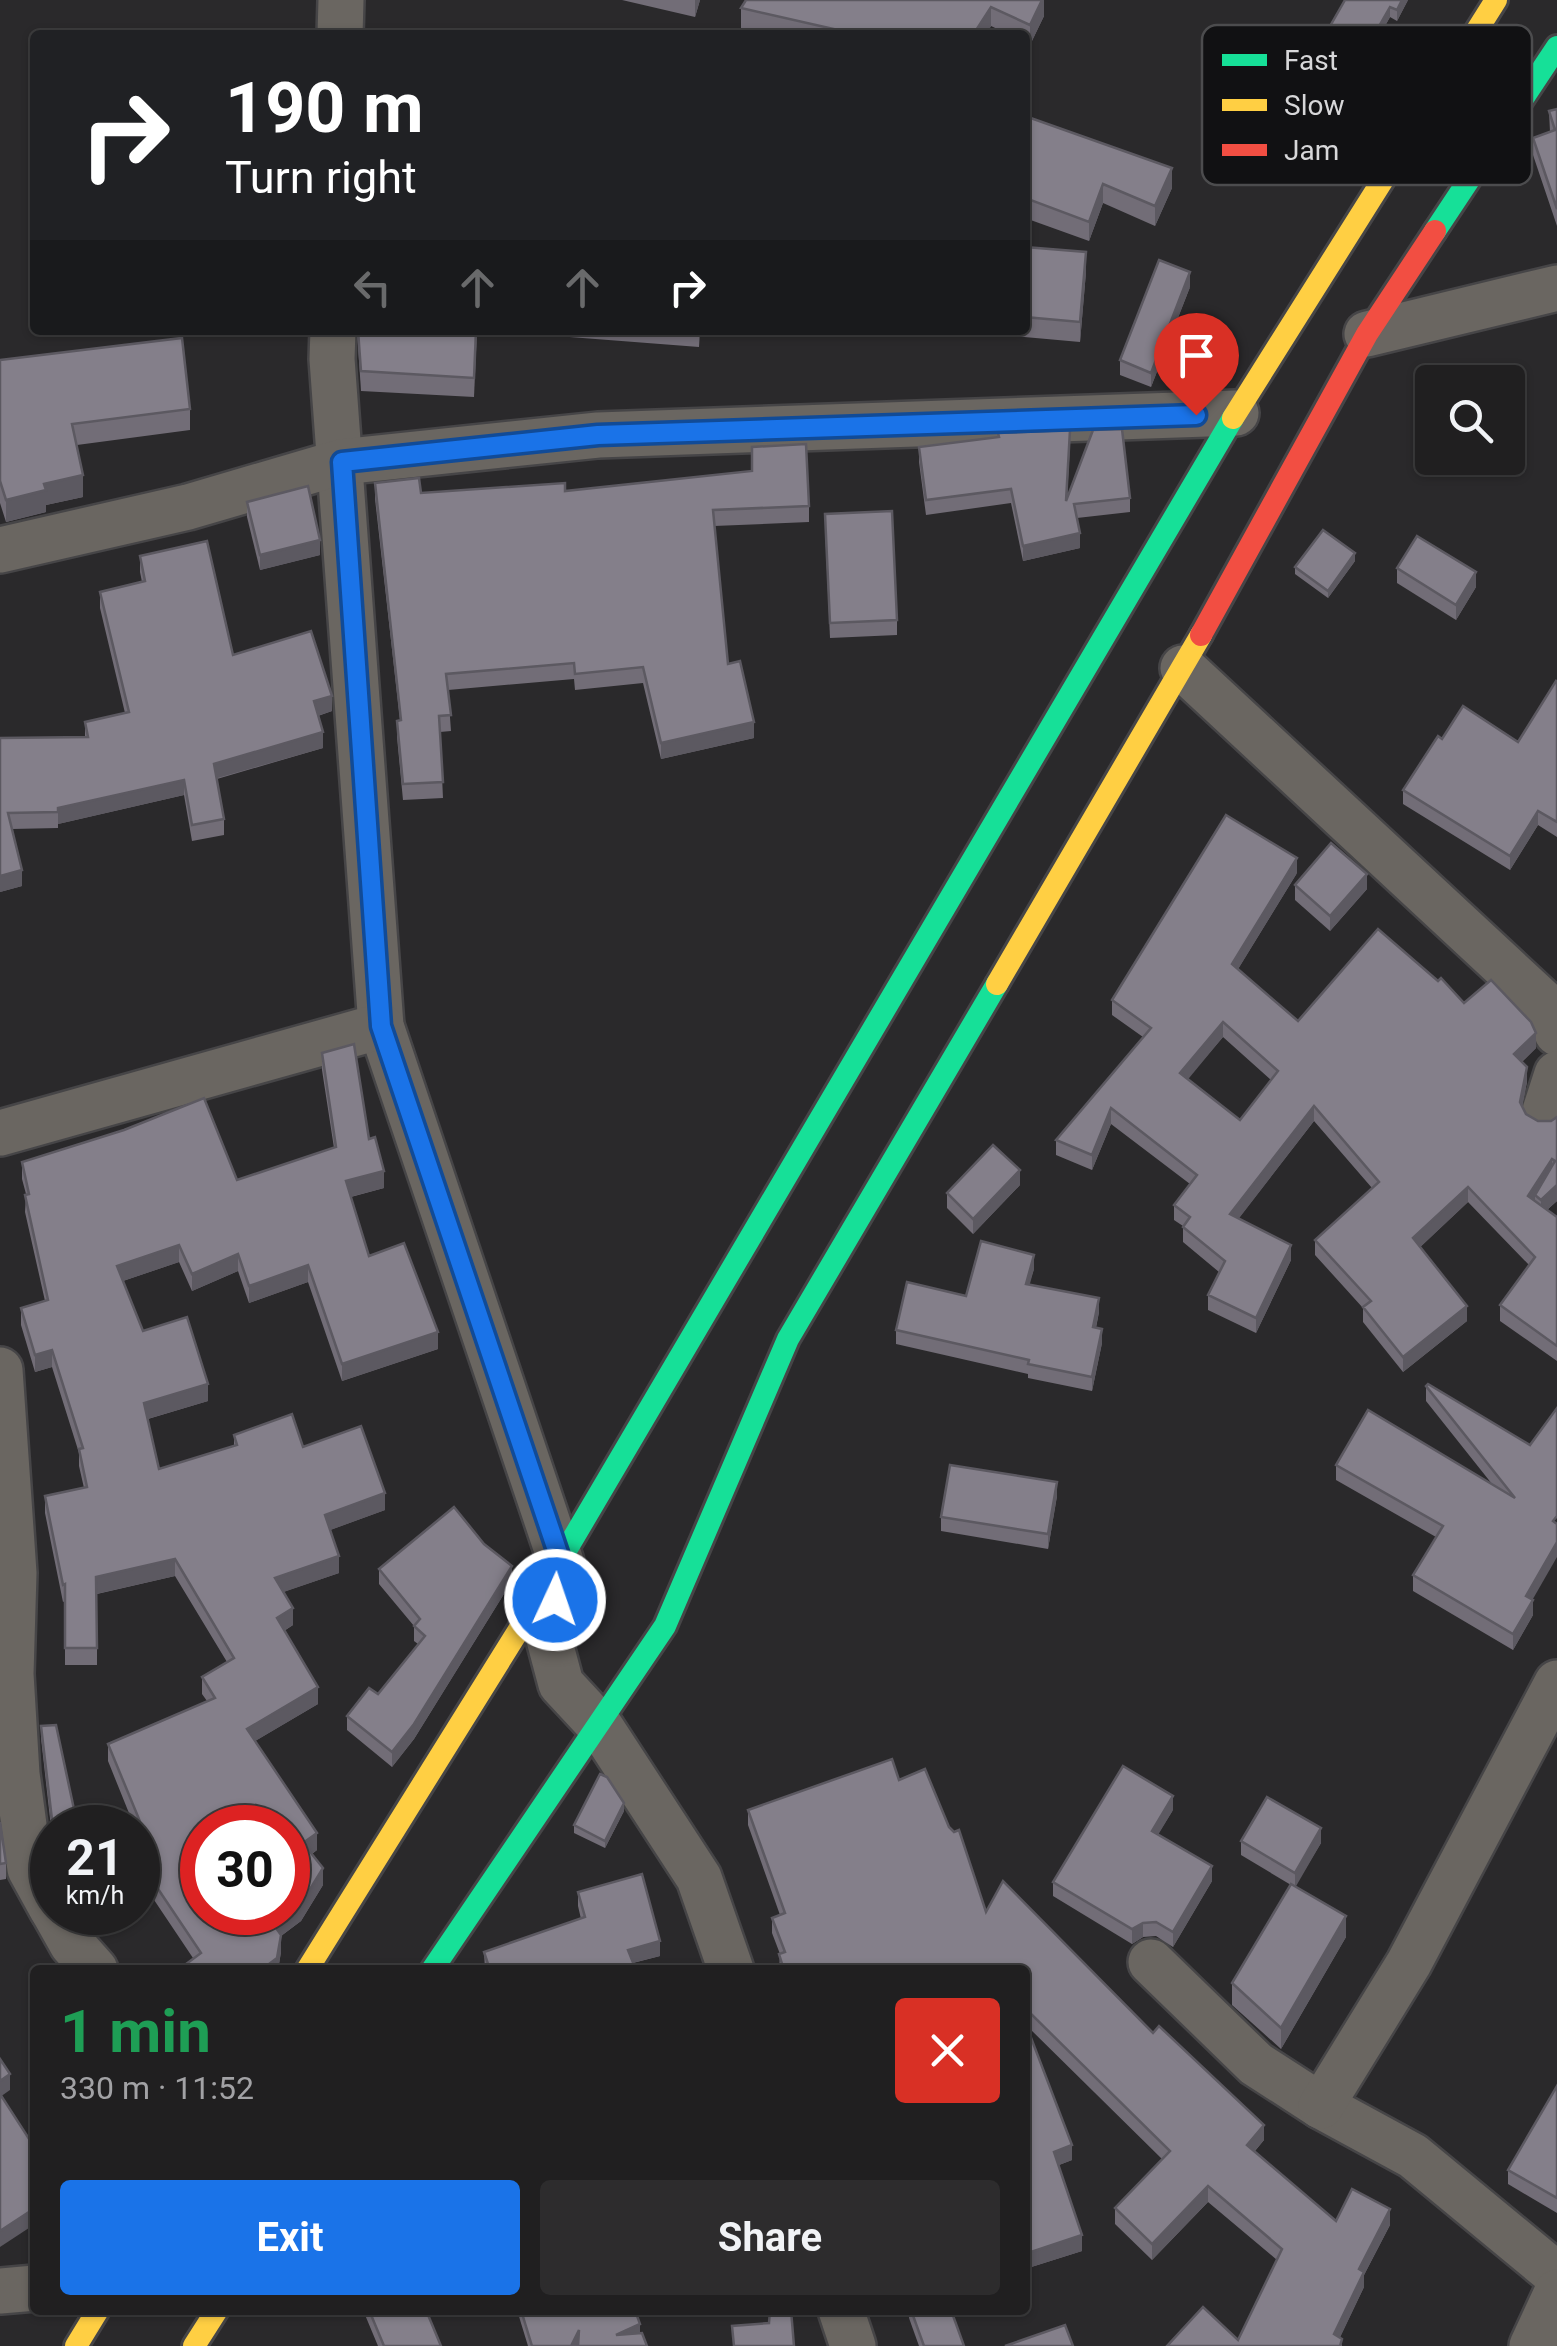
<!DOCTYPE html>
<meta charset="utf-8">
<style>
body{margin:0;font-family:Roboto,sans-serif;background:#2d2c2d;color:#f1f3f6;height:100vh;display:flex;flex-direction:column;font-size:38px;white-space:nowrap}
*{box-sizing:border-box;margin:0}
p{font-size:32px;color:#a2a2a5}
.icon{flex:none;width:55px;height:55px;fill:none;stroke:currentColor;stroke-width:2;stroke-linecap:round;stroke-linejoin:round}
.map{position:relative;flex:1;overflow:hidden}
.details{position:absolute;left:30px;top:1965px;width:1000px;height:350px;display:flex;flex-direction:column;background:#201f20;border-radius:10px;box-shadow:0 2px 8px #0004,0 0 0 2px #3d3d3e}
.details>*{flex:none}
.banner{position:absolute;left:30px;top:30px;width:1000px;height:305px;border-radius:10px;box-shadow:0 2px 8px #0004,0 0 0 2px #3d3d3e;background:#202124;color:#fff;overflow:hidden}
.fabs{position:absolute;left:1415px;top:365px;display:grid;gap:20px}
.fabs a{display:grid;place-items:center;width:110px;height:110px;border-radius:10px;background:#201f20;box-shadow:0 2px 8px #0004,0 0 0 2px #3d3d3e;font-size:50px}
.speed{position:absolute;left:30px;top:1805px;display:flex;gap:20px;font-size:50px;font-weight:700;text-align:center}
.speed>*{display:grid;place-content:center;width:130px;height:130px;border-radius:50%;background:#201f20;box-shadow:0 2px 8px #0004,0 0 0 2px #3d3d3e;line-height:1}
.speed small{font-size:25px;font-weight:400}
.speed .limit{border:15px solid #d22;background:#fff;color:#111}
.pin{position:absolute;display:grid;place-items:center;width:85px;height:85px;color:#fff;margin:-102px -42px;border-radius:50% 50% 50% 0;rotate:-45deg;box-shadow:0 0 10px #0007}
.pin .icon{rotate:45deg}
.me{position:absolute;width:110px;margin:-55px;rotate:3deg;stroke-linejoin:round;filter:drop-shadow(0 0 8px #0008)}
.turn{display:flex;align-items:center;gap:35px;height:210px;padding:0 30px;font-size:45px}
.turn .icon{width:130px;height:130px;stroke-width:2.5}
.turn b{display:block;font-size:70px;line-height:85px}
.lanes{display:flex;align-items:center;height:95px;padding:0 30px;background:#0003;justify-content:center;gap:50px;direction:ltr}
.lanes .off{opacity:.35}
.round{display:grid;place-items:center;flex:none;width:105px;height:105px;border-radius:10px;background:#2d2c2d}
.overview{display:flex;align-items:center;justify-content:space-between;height:170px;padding:0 30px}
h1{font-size:60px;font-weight:700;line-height:75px;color:#1e9e55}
.button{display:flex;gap:20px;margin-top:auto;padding:20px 30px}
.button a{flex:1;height:115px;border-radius:10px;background:#1a73e8;color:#fff;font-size:40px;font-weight:700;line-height:115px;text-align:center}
.button a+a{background:#2d2c2d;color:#f1f3f6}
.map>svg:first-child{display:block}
</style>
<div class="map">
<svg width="1557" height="2346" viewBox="0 0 1557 2346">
<rect width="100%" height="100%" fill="#2a292b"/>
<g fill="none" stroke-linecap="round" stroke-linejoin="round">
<g stroke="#464547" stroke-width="50">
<g id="street">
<path d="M340 35 341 0"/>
<path d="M333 330 332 359 381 1026 561 1562 549 1639 561 1684 600 1726 699 1878 731 1970"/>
<path d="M1367 334 1557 288"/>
<path d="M0 550 188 507 341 462 598 435 1236 413"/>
<path d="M1183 668 1550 1009 1557 1033"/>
<path d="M1545 1111 1557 1074"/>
<path d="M0 1133 381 1026"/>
<path d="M0 1370 14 1573 11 1674 17 1774 30 1869 52 1909"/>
<path d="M54 1912 72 1944 95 1970"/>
<path d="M1151 1962 1256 2064 1321 2106 1413 2156 1557 2275"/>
<path d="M1321 2106 1409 1963 1557 1683"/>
<path d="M0 2291 35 2288"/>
<path d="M841 2310 853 2346"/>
<path d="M1532 2346 1557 2292"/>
</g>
</g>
<g stroke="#464547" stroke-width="28">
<g id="fast">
<path d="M1435 231 1557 47"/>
<path d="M525 1620 1233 418"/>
<path d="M432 1970 665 1626 788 1339 997 984"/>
</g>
</g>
<g stroke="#464547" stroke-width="28">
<g id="slow">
<path d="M1233 418 1496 0"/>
<path d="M997 984 1201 635"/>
<path d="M307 1970 525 1620"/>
<path d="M76 2346 98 2310"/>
<path d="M194 2346 217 2310"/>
</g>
</g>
<g stroke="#464547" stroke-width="28">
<path id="jam" d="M1201 635 1367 334 1435 231"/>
</g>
<use href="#street" stroke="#6a6661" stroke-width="45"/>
<use href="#fast" stroke="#16e098" stroke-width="22"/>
<use href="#slow" stroke="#ffcf43" stroke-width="22"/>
<use href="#jam" stroke="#f24e42" stroke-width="22"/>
</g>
<g fill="#726d77" fill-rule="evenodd">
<path d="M622 0H700L695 17Z"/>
<path d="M1044 0V16L1030 45 1025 42V35H1010L991 26 986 35H774L741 28V8Z"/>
<path d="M1408 0 1397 21 1390 17 1362 67 1325 46V35Z"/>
<path d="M1557 109V226L1533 155V138L1550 132 1549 111Z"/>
<path d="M1025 116 1172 188 1155 226 1103 203 1089 241 1025 218Z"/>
<path d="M1025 247 1086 272 1080 342 946 330H1025Z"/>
<path d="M1190 287 1151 387 1120 375V360Z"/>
<path d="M357 330H477L474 397 361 391Z"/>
<path d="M477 330H700L699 347Z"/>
<path d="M773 330H840V333Z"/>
<path d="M0 360 190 409V430L77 445 83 497 46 505V512L6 522 0 503Z"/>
<path d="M1070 445 1067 498H1130V512L1077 518 1080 548 1023 561 1011 503 926 515 919 462V447Z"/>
<path d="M375 483 421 493 565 491 809 506V522L714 526 728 664 754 738 661 759 643 683 575 690 574 679 448 690 451 731 440 732 443 798 403 800 397 737V721L400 720 375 499Z"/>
<path d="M247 502 320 555 260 570 247 517Z"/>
<path d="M825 528 897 620V635L830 638Z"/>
<path d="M140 556 233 655 332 711 318 716 323 748 217 779 224 819V835L192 841 184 795 58 824V828L12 829 22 886 0 892V738L85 737V722L125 713 100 608V592L142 582 140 572Z"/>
<path d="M1355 561 1328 598 1295 574V567Z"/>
<path d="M1397 568 1476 587 1456 620 1397 583Z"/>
<path d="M1557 682V837L1538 825 1510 870 1403 804V790L1442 739 1518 742Z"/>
<path d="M1297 873 1238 969 1298 1021 1464 1003 1536 1048 1522 1062 1527 1082 1522 1106 1526 1114 1538 1121H1551L1557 1201 1547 1210 1557 1217V1361L1500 1321V1305L1529 1265 1468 1202 1420 1247 1467 1321 1403 1372 1363 1322V1308L1315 1255V1240L1372 1188 1314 1121 1238 1219 1291 1260 1256 1333 1208 1310V1295L1219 1272 1183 1242V1226L1174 1220V1205L1190 1184 1111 1124 1092 1170 1056 1155V1140L1143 1037 1112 1015V1000ZM1223 1037 1271 1080 1240 1120 1187 1079Z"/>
<path d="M1295 885 1367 889 1330 931 1295 900Z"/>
<path d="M322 1053 369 1139 384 1188 351 1197 369 1256 438 1349 342 1381 308 1282 249 1303 238 1271 192 1291 179 1262 123 1281 143 1331 208 1401 148 1419 159 1469 234 1446V1435L303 1447 385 1510 330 1530 339 1573 283 1592 293 1625 284 1631 318 1704 255 1741 317 1850 312 1854 323 1885 301 1921 281 1936V1952L278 1970H178L193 1958 140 1879V1862L148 1857 138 1832V1828H135L108 1761V1744L207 1701 202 1694V1677L227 1662 175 1576 97 1594V1665H65V1601L63 1602 45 1513V1496L84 1488 79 1466V1453L52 1367 35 1372 21 1325V1308L45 1301 25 1212 26 1194 22 1179V1162L237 1180 334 1148 322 1070Z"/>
<path d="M1020 1185 973 1234 947 1208V1193Z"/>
<path d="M1034 1269 1029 1284 1099 1312 1096 1328 1102 1343 1092 1391 1028 1378V1374L896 1344V1330L966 1296Z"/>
<path d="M1426 1386 1530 1445 1533 1615 1513 1650 1413 1591V1575L1436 1537 1336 1480V1465L1492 1484 1426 1401Z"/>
<path d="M1057 1496 1048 1549 941 1531V1517Z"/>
<path d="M379 1569 512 1581 414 1739 392 1767 347 1730V1716L378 1694 418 1644 414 1641V1626L379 1584Z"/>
<path d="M41 1726 52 1828V1836L41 1738Z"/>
<path d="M899 1780 986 1912 1153 2033 1264 2140 1255 2151 1336 2221 1390 2225 1364 2275V2287L1340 2337 1342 2346 1238 2340 1277 2260 1208 2202 1152 2260 1115 2224V2208L1162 2159 1026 2025 1072 2160 1059 2165 1082 2251 1025 2269V1970H779L780 1954 772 1933V1918L780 1915 748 1825V1810Z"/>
<path d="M1173 1810 1158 1834 1212 1881 1173 1947 1156 1936 1143 1937 1132 1944 1053 1896V1882Z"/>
<path d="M624 1811 605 1848 574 1833V1825Z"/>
<path d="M0 1822 6 1863V1879L0 1880Z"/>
<path d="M1241 1841 1321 1843 1295 1886 1346 1937 1281 2049 1232 2005V1983L1291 1885 1241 1855Z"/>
<path d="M578 1892 660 1956 633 1963 636 1970H485L484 1952 581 1919 578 1906Z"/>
<path d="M1557 2086V2213L1508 2184V2170Z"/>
<path d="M363 2310H453L428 2317 441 2346H378Z"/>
<path d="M517 2310H651L637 2315 640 2333 647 2346H528Z"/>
<path d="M909 2310H951L964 2346H919L909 2318Z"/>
</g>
<g fill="#5c5961">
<path d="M695 0H700L695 17Z"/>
<path d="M1042 0H1044V16L1030 45V25Z"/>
<path d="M1402 0H1408L1397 21V10Z"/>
<path d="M991 7V26L986 35H973Z"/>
<path d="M1390 7V17L1362 67V56Z"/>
<path d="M1172 168V188L1155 226V206Z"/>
<path d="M1103 184V203L1089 241V222Z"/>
<path d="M1086 252V272L1080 342V322Z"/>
<path d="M1190 272V287L1151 387V373Z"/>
<path d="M83 475V497L46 505V512L6 522V500L44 484Z"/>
<path d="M1080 533V548L1023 561V546Z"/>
<path d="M320 540V555L260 570V555Z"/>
<path d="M1355 553V561L1328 598V591Z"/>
<path d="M1476 572V587L1456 620V605Z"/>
<path d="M332 696V711L314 717V701Z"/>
<path d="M754 722V738L661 759V743Z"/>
<path d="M323 732V748L214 779V764Z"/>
<path d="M184 780V795L58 824V808Z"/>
<path d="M1538 811V825L1510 870V856Z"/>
<path d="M1297 858V873L1232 979V964Z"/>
<path d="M22 870V886L0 892V876Z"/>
<path d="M1367 874V889L1330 931V916Z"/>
<path d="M1223 1022V1037L1180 1089V1073Z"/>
<path d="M1536 1033V1048L1514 1069V1054Z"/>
<path d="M1527 1067V1082L1520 1117V1102Z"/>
<path d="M1314 1106V1121L1230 1230V1214Z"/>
<path d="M1111 1108V1124L1092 1170V1155Z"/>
<path d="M1552 1159V1174L1535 1195V1200L1528 1211V1196Z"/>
<path d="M1020 1170V1185L973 1234V1219Z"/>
<path d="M384 1171V1188L346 1198V1181Z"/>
<path d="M1557 1185V1201L1541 1215V1200Z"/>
<path d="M1468 1187V1202L1413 1254V1238Z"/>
<path d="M179 1245V1262L117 1283V1266Z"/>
<path d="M1291 1245V1260L1256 1333V1318Z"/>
<path d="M238 1254V1271L192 1291V1274Z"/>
<path d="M1034 1255V1269L1026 1298V1284Z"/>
<path d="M308 1265V1282L249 1303V1286Z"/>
<path d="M1099 1298V1312L1093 1341V1327Z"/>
<path d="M1467 1306V1321L1403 1372V1357Z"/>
<path d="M1102 1329V1343L1092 1391V1377Z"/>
<path d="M438 1332V1349L342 1381V1364Z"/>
<path d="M52 1350V1367L35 1372V1355Z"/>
<path d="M208 1384V1401L144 1420V1403Z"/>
<path d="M1057 1482V1496L1048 1549V1534Z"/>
<path d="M385 1493V1510L325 1532V1515Z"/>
<path d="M1557 1542V1557L1526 1611V1596Z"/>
<path d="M339 1556V1573L275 1595V1578Z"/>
<path d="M175 1559V1576L96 1594V1577Z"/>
<path d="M512 1566V1581L414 1739 392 1767V1752Z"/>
<path d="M1533 1600V1615L1513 1650V1634Z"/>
<path d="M293 1608V1625L277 1635V1618Z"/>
<path d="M318 1687V1704L247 1746V1729Z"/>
<path d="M1173 1796V1810L1152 1845V1831Z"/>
<path d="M624 1803V1811L605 1848V1841Z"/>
<path d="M1321 1828V1843L1295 1888V1873Z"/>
<path d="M317 1833V1850L303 1860V1843Z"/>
<path d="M1212 1866V1881L1173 1947V1932Z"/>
<path d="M323 1868V1885L301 1921 281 1936V1952L278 1970H261L274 1925Z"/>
<path d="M1346 1916V1937L1281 2049V2028Z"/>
<path d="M1143 1923V1937L1132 1944V1929Z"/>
<path d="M660 1941V1956L628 1964V1950Z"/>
<path d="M10 2074V2090L0 2097V2081Z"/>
<path d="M1264 2125V2140L1247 2160V2145Z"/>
<path d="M1072 2145V2160L1054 2167V2152Z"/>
<path d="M1208 2186V2202L1152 2260V2244Z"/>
<path d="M35 2208V2224L0 2247V2231Z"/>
<path d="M1390 2209V2225L1364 2275V2287L1336 2346 1334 2334 1359 2269Z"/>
<path d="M1082 2235V2251L1025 2269V2254Z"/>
<path d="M423 2310H453L423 2318Z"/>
<path d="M632 2310H651L632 2316Z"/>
<path d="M640 2324V2339L616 2335Z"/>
<path d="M579 2330V2346H571Z"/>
</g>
<g fill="#847f8a" stroke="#5c5961" stroke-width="2.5" fill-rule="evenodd">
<path d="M746 0H1042L1030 25 991 7 973 35H860L741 8Z"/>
<path d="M1345 0H1402L1397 10 1390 7 1362 56 1325 35Z"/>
<path d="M1557 109V209L1533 138 1555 130 1549 111Z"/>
<path d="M1025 116 1172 168 1155 206 1103 184 1089 222 1025 198Z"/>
<path d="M1025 247 1086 252 1080 322 1025 317Z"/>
<path d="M1159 260 1190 272 1151 373 1120 360Z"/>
<path d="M358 330H476L474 378 361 371Z"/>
<path d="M182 338 190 409 72 424 83 475 44 484 46 490 6 500 0 481V360Z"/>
<path d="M1122 429 1130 498 1074 504 1080 533 1023 546 1011 489 926 500 919 447 999 437 998 433 1070 430 1066 501 1093 430Z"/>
<path d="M806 444 809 506 713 510 728 664 740 661 754 722 661 743 643 667 575 674 574 663 446 674 451 715 439 716 443 782 403 784 397 721 401 720 375 483 419 478 421 493 565 483V491L752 471V447Z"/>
<path d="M308 486 320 540 260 555 247 502Z"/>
<path d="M892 511 897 620 830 623 825 514Z"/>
<path d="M1323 530 1355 553 1328 591 1295 567Z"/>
<path d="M1417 536 1476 572 1456 605 1397 568Z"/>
<path d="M207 541 233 655 311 631 332 696 314 701 323 732 214 764 224 819 192 825 184 780 58 808V812L8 813 22 870 0 876V738L88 737 85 722 129 712 100 592 145 581 140 556Z"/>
<path d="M1556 681 1557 682V822L1538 811 1510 856 1403 790 1438 736 1442 739 1463 706 1518 742Z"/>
<path d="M1226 815 1297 858 1232 964 1298 1021 1378 929 1438 981 1441 978 1464 1003 1491 980 1531 1022 1536 1033 1514 1054 1527 1067 1520 1102 1526 1114 1538 1121H1551L1557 1117V1185L1541 1200 1535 1195 1555 1161 1552 1159 1528 1196 1557 1217V1346L1500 1305 1535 1257 1468 1187 1413 1238 1467 1306 1403 1357 1363 1307 1371 1301 1315 1240 1379 1182 1314 1106 1230 1214 1291 1245 1256 1318 1208 1295 1225 1261 1183 1227 1190 1217 1174 1205 1197 1175 1111 1108 1092 1155 1056 1140 1151 1028 1112 1000ZM1223 1022 1278 1071 1240 1120 1180 1073Z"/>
<path d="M1331 843 1367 874 1330 916 1295 885Z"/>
<path d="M354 1044 369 1139 375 1137 384 1171 346 1181 369 1256 404 1243 438 1332 342 1364 308 1265 249 1286 238 1254 192 1274 179 1245 117 1266 143 1331 187 1317 208 1384 144 1403 159 1469 237 1445 234 1435 292 1414 303 1447 361 1426 385 1493 325 1515 339 1556 275 1578 293 1608 277 1618 318 1687 247 1729 317 1833 303 1843 323 1868 301 1904 274 1925 281 1935 277 1958 261 1970H178L201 1953 140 1862 153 1853 108 1744 215 1698 202 1677 234 1658 175 1559 96 1577 97 1648H65V1584L63 1585 45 1496 87 1487 79 1449 83 1448 52 1350 35 1355 21 1308 48 1300 25 1195 29 1194 22 1162 124 1130 204 1098 237 1180 336 1147 322 1053ZM202 1828H288V1912H202Z"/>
<path d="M993 1145 1020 1170 973 1219 947 1193Z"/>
<path d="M981 1241 1034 1255 1026 1284 1099 1298 1093 1327 1102 1329 1092 1377 1028 1364 1029 1360 896 1330 907 1282 966 1296Z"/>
<path d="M1428 1384 1530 1445 1557 1408V1516L1553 1521 1557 1524V1542L1526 1596 1533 1600 1513 1634 1413 1575 1443 1526 1336 1465 1368 1410 1515 1498 1426 1386Z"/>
<path d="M950 1465 1057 1482 1048 1534 941 1517Z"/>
<path d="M454 1507 484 1544 512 1566 414 1724 392 1752 347 1716 369 1688 378 1694 425 1636 414 1626 420 1619 379 1569Z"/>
<path d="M56 1725 78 1828H53L41 1726Z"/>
<path d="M892 1759 899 1780 925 1769 949 1827 954 1832 959 1830 986 1912 1003 1881 1153 2033 1159 2026 1264 2125 1247 2145 1336 2221 1352 2189 1390 2209 1359 2269 1364 2272 1334 2334 1342 2339 1340 2346H1167L1203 2307 1238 2340 1282 2249 1208 2186 1152 2244 1115 2208 1170 2151 1025 2008V1970H784L779 1954 785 1952 772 1918 785 1913 748 1810Z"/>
<path d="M1123 1766 1173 1796 1152 1831 1212 1866 1173 1932 1156 1922 1143 1923 1132 1929 1053 1882Z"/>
<path d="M600 1774 607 1777 624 1803 605 1841 574 1825Z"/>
<path d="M1267 1797 1321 1828 1295 1873 1241 1841Z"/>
<path d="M0 1822 6 1863 0 1864Z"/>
<path d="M642 1874 660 1941 628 1950 636 1970H490L484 1952 585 1917 578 1892Z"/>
<path d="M1291 1884 1346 1916 1281 2028 1232 1983Z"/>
<path d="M1025 2022 1072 2145 1054 2152 1082 2235 1025 2254Z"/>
<path d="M0 2059 10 2074 0 2081Z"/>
<path d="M1557 2086V2198L1508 2170Z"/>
<path d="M0 2094 35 2148V2208L0 2231Z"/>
<path d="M369 2310H426L441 2346H384Z"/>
<path d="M521 2310H635L640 2324 616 2335 642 2333 647 2346H578L579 2330 571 2346H532Z"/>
<path d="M770 2310H791L794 2346H734L732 2326 769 2323Z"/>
<path d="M911 2310H951L964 2346H924Z"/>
<path d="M1065 2325 1073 2346H1005Z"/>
</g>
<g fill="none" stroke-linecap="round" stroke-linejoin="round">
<g stroke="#114b97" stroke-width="25">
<path id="route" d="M555 1600 561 1562 381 1026 342 462 598 435 1196 415"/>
</g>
<use href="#route" stroke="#1a73e8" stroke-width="18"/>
</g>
<rect x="1202" y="25" width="330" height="160" rx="15" fill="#111113" stroke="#4c4c4e" stroke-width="2.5"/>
<rect x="1222" y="54" width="45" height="12" fill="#16e098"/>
<rect x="1222" y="99" width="45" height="12" fill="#ffcf43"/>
<rect x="1222" y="144" width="45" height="12" fill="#f24e42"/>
<g font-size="28" fill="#d7d7d9">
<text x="1284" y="70">Fast</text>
<text x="1284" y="115">Slow</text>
<text x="1284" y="160">Jam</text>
</g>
</svg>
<div class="fabs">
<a><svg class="icon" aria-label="search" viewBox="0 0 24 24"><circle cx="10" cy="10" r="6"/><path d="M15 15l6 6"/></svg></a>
</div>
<div class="speed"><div>21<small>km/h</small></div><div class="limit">30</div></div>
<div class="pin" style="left:1196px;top:415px;background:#d93025"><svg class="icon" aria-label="arrive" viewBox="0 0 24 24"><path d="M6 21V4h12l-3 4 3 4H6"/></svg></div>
<svg class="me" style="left:555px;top:1600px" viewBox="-20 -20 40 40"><circle r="17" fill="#1a73e8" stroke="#fff" stroke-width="3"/><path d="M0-11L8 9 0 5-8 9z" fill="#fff"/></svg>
<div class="banner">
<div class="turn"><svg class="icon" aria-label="right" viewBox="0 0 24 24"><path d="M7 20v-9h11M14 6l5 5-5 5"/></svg><div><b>190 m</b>Turn right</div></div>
<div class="lanes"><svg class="icon off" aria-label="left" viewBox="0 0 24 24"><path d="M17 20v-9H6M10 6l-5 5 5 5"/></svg><svg class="icon off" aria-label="ahead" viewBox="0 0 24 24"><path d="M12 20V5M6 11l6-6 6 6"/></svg><svg class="icon off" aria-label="ahead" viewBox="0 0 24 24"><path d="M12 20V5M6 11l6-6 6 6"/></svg><svg class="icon" aria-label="right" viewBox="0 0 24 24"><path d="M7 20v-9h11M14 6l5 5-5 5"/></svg></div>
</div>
<section class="details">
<div class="overview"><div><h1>1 min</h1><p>330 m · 11:52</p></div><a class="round" style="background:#d93025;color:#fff"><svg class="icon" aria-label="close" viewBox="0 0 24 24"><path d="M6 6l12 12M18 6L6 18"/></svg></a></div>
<div class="button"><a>Exit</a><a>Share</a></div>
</section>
</div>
